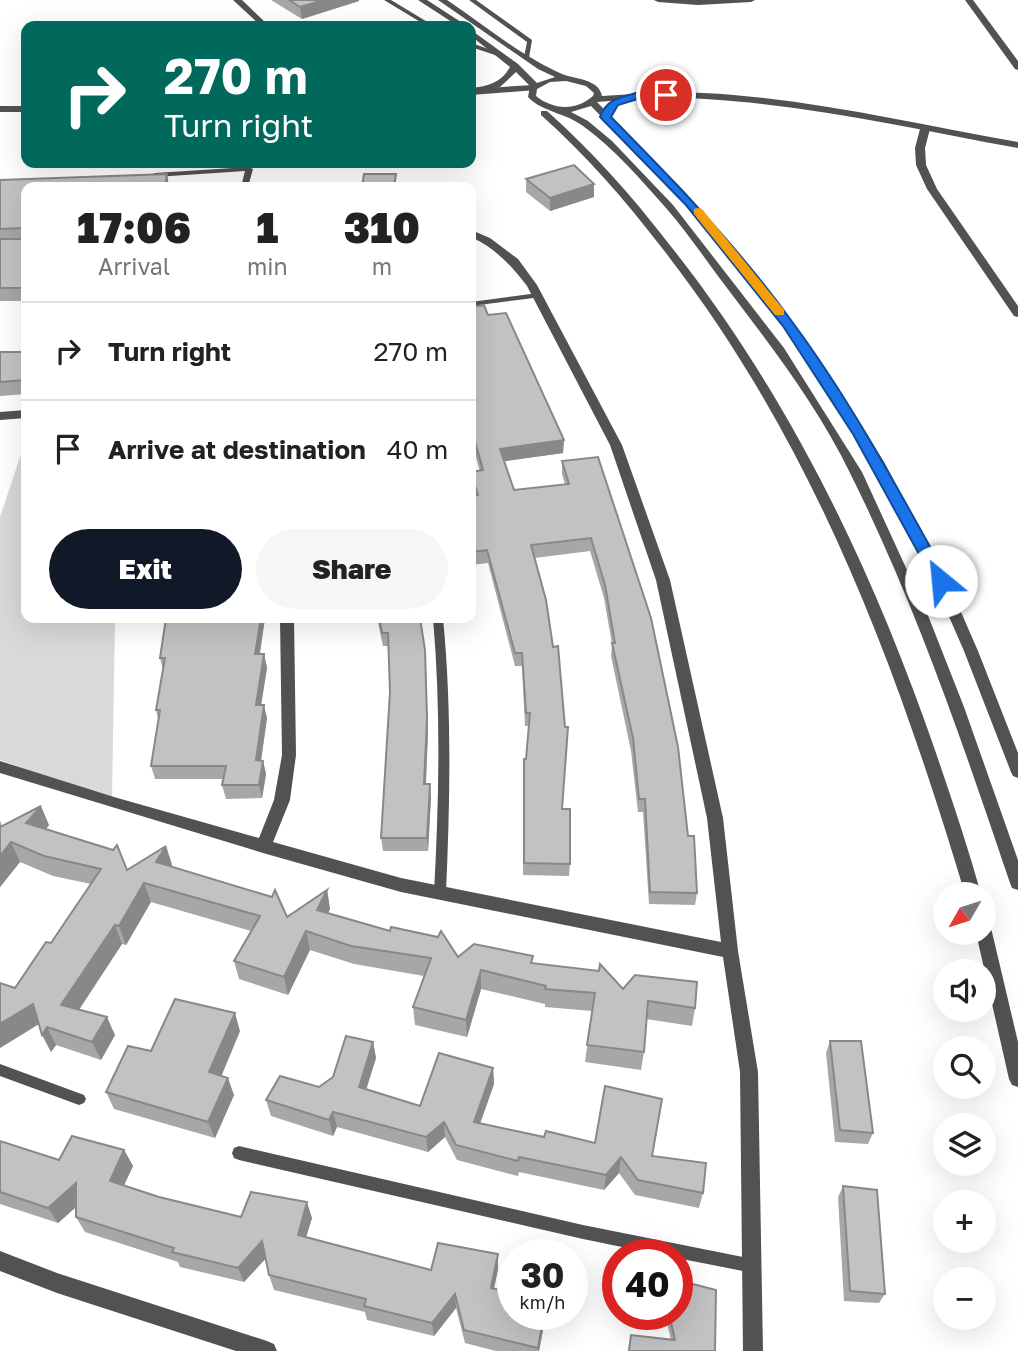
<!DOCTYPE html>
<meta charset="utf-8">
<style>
body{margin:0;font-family:"Golos Text",sans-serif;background:#f6f6f6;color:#222;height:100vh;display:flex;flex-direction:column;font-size:26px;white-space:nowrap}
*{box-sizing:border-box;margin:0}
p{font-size:23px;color:#767676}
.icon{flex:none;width:38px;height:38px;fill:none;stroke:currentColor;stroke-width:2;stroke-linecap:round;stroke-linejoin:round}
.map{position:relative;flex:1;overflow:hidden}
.drawer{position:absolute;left:21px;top:182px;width:455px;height:441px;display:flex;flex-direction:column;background:#fff;border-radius:14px;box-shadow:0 7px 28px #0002}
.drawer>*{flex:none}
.banner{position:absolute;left:21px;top:21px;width:455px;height:147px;border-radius:14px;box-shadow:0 7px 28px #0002;background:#00695c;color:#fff;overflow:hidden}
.needle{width:46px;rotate:231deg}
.tools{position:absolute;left:933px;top:882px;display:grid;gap:14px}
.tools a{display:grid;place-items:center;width:63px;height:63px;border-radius:50%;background:#fff;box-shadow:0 7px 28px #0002;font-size:35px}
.speed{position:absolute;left:497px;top:1239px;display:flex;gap:14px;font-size:35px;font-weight:700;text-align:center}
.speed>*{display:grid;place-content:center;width:91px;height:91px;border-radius:50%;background:#fff;box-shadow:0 7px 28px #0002;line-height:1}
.speed small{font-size:18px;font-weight:400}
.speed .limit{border:10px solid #d22;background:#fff;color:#111}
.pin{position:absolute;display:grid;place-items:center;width:60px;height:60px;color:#fff;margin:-30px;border:4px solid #fff;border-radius:50%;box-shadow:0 2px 7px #0007}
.me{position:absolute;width:77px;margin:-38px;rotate:332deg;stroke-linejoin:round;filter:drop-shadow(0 0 5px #0008)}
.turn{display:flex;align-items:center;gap:24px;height:147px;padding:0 28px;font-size:32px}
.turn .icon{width:91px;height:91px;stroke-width:2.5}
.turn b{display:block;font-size:49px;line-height:60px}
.eta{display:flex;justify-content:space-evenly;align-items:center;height:119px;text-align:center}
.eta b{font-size:42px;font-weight:800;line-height:49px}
.primary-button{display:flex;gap:14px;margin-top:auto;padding:14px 28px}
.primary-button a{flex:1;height:80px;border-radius:42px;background:#111827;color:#fff;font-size:28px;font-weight:800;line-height:80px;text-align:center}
.primary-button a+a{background:#f6f6f6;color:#222}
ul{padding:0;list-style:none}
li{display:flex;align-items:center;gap:21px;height:98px;padding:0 28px;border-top:2px solid #e0e0e0}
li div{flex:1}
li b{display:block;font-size:26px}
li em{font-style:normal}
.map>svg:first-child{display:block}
</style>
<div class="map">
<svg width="1018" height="1351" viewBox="0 0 1018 1351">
<rect width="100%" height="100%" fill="#fff"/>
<path fill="#d9d9d9" d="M26 439V618H115L112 800 0 760V517Z"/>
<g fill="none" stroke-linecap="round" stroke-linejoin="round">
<g fill="#525252" fill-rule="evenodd">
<path d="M384 0H391L434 26H427Z"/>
<path d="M469 0H476L532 40 529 58 524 57 527 42Z"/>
<path d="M471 43 503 54 504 55 501 57 471 47Z"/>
<path d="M249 167 253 169 248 187H241L245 171 155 177 151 175 155 173Z"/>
<path d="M538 293 542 295 541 297 471 306V302Z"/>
<path d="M433 618H443C452 710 450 801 446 893L444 897 440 898 436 897 434 893C439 801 441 710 433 618Z"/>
<path d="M0 1064 84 1095 86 1099 84 1103 79 1105 0 1076Z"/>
<path d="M239 1146 583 1225 753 1259 758 1261 760 1266 758 1271 753 1273 677 1258V1255H661L583 1239 239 1160 234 1158 232 1153 234 1148Z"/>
</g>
<g fill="#525252" fill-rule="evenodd">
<path d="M233 0H242L269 26H261Z"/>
<path d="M654 0H755L751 2 698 5 658 2Z"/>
<path d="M965 0H973L1018 61V70L1015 69Z"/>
<path d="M533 85 537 88 536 90 471 95V89Z"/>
<rect x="0" y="106" width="26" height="6"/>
<path d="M541 111H547C592 151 632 196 669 244 790 396 873 570 936 753 952 800 968 847 981 894H965C895 661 813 441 662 248 625 200 586 155 541 115Z"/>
<path d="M925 126 930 129 925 148 926 165 937 189 1018 306V317L1014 316 927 189 916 165 915 148 920 129Z"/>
<path d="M471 230 490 238 518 259 537 285 622 445 670 580 723 818 738 951 758 1072 763 1351H743L740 1072 723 957 401 892 263 853 0 773V761L114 797 259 838 274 800 282 755 280 618H294L296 755 290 800 273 842 401 878 721 942 707 818 656 580 610 445 527 286C511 265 495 248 471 237Z"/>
<path d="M26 410V418L0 420V412Z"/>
<path d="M984 925 990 927 992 932 1018 1042V1087L1012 1085 1009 1079 976 933H984Z"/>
<path d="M0 1251 57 1273 267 1341 274 1344 277 1351H236L57 1293 0 1271Z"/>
</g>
<g fill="#525252" fill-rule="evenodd">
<path d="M418 0H427L467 26H458Z"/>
<path d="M438 0H447C484 25 521 56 562 74 575 79 599 79 602 96 635 94 669 92 703 93 809 98 914 124 1018 142V148C914 129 810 105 705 99 669 96 633 99 597 102L685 192 746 262 784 311 837 386 884 462 947 580 978 651 1018 753V778L1013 776 1011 772 964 651 933 580 872 462 825 386 777 316 727 252 678 196 591 106 571 112 588 121 612 141 673 205 784 348 862 472 929 618 964 707 1018 860V890L1012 888 1010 883C963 744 916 605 850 473 818 407 772 347 727 288 707 262 688 233 666 208 641 180 614 148 583 126 566 113 542 112 528 97L530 86 516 72 500 87 471 94V88C488 86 501 83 510 67L471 36V30L518 64 537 83 555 77 538 69ZM566 81 586 86 594 93 593 96C576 111 553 110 536 96L537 89 550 82Z"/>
</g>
</g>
<g fill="#a7a7a7">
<path d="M271 0H359V1L302 19Z"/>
<path d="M526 179 594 184V197L550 211 526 192Z"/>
<path d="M0 180 169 187H26V301H0Z"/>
<path d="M471 307 488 315 564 440 563 453 504 461 514 490 565 484 562 474V461L598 457 688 836 697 893 695 905 649 904 643 812H638L631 751 611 656 612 644 604 598 590 551 535 558 562 809 570 864 569 876 523 875 524 759H526L529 726H525L522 666H515L488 563 471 565V496L474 495 471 486V472L480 471 471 440Z"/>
<path d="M0 352H26V394L0 396Z"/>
<path d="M163 618H265L260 654H264L267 668 261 705 267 718 261 761H263L266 774 262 798 226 799 222 785 223 779H155L151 766 158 719 156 710 163 670 160 658 165 624Z"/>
<path d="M377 618H420L426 663 428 732 426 784 431 797 428 851H383L381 838 390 692 388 646H383Z"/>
<path d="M0 820 2 826 49 825 46 829 127 870 166 846 172 865 171 866 287 917 327 890 330 909 328 913 458 957 533 963 623 989 695 1008 692 1026 646 1019 644 1052 641 1070 585 1062 592 1011 545 1007V1004L481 989 467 1037 415 1025 413 1007 424 976 354 964 310 950 288 995 239 979 234 961 251 931 151 902 126 945 122 944 79 1010 115 1035 101 1060 56 1045 51 1052 39 1024 0 1048 15 988 51 943 91 884 53 876 20 862 0 887Z"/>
<path d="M240 1031 221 1076 234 1095 215 1138 114 1109 106 1092 151 1051Z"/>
<path d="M830 1041 873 1133 868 1144 835 1142 826 1053Z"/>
<path d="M373 1042 376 1058 366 1089 420 1106 493 1068 494 1084 480 1123 544 1137 652 1156 703 1193 699 1208 635 1195 619 1173 604 1190 519 1172 518 1176 457 1160 445 1137 428 1152 337 1127 333 1136 271 1116 266 1100 319 1087 333 1077Z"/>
<path d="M0 1141 59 1160 124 1150 133 1166 124 1185 159 1197 241 1217 312 1218 306 1237 431 1270 498 1269 494 1289 513 1314H546L539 1351H496L465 1343 456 1308 434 1336 367 1320 365 1312 274 1290 269 1275 266 1258 244 1282 180 1267 178 1262 85 1232 76 1217V1207L58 1223 0 1204Z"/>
<path d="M843 1186 885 1294 879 1303 844 1301 838 1197Z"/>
<path d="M665 1314H677L715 1351H628L631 1335 671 1340Z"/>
</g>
<g fill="#888">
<path d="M324 0H359V1L302 19 300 7Z"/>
<path d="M167 174 169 187H165Z"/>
<path d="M594 184V197L550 211V198Z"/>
<path d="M564 440 563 453 500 462V449Z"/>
<path d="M261 618H265V619L257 668 255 654Z"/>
<path d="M425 650 428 732 425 797 424 784Z"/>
<path d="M264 654 267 668 259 718 256 705Z"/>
<path d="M264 705 267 718 259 774 256 760Z"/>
<path d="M263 761 266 774 262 798 259 785Z"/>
<path d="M430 784 431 797 428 851 427 838Z"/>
<path d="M41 806 49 825 35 843 26 823Z"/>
<path d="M11 842 20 862 0 887V856Z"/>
<path d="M166 846 172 865 163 881 156 862Z"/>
<path d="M144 883 151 902 126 945 119 926Z"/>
<path d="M327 890 330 909 321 929 317 910Z"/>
<path d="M115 925 122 944 70 1023 61 1005Z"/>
<path d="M306 931 310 950 288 995 284 977Z"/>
<path d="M481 970V989L467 1037 466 1020Z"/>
<path d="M33 1004 42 1022 0 1048V1024Z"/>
<path d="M235 1013 240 1031 216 1089 209 1072Z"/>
<path d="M107 1017 115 1035 101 1060 92 1042Z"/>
<path d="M47 1027 56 1045 51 1052 42 1035Z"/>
<path d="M373 1042 376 1058 362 1103 359 1087Z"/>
<path d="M493 1068 494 1084 475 1138 474 1122Z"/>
<path d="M228 1078 234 1095 215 1138 208 1122Z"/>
<path d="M333 1112 337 1127 333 1136 329 1120Z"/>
<path d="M444 1122 445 1137 428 1152 426 1137Z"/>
<path d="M124 1150 133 1166 119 1196 110 1181Z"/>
<path d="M621 1157 619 1173 604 1190 606 1175Z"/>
<path d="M76 1183 85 1199 58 1223 48 1208Z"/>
<path d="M307 1202 312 1218 302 1250 298 1235Z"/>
<path d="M262 1241 268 1256 244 1282 238 1268Z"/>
<path d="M498 1254V1269L491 1302V1288Z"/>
<path d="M455 1294 456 1308 434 1336 432 1323Z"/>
<path d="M544 1314H546L539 1351H538Z"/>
</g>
<g fill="#c2c2c2" stroke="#888" stroke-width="2">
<path d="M289 0H324L300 7Z"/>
<path d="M574 165 594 184 550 198 526 179Z"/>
<path d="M167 174 165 187H26V288H0V239H22L25 237 22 228 0 229V180Z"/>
<path d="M364 174H396L394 187H362Z"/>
<path d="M484 305 488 315 506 313 564 440 500 449 514 490 569 484 562 461 598 457 651 618 678 747 688 836H694L697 893 650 892 645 799H639L633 738 612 643H615L605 585 591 538 531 545 546 600 553 647 558 646 565 727H568L562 809H570V864L524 863V759H526L530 713H526L522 653H515L487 550 471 552V496L478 495 471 472 483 470 471 428V307Z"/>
<path d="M0 352H26V380L0 382Z"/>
<path d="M166 618H261L255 654H264L256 705H264L256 760 263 761 259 785H222L226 766H151L160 710H156L165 658H160Z"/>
<path d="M379 618H420L425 650 427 719 424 784H430L427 838H381L390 692 388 633H382Z"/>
<path d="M41 806 26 823 113 850 117 845 127 870 166 846 156 862 272 897 275 890 287 917 327 890 317 910 390 931 391 927 438 937 441 931 458 957 474 944 533 956 531 963 599 971 600 964 623 989 635 975 697 982 695 1008 648 1001 644 1052 587 1045 595 993 545 989 546 986 481 970 466 1020 413 1007 431 958 351 946 306 931 284 977 234 961 260 916 144 883 119 926 115 925 61 1005 107 1017 92 1042 47 1027 42 1035 33 1004 0 1024V983L15 988 46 942 51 943 101 869 44 856 11 842 0 856V827Z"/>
<path d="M175 999 235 1013 209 1072 228 1078 208 1122 106 1092 128 1046 151 1051Z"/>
<path d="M346 1036 373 1042 359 1087 420 1106 439 1053 493 1068 474 1122 544 1137 546 1131 595 1143 605 1086 662 1099 652 1156 706 1163 703 1193 638 1180 621 1157 606 1175 519 1157 518 1161 456 1145 444 1122 426 1137 333 1112 329 1120 266 1100 280 1076 319 1087 333 1077Z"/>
<path d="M830 1041H861L873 1133 840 1130Z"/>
<path d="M72 1136 124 1150 110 1181 159 1197 241 1217 251 1192 307 1202 298 1235 431 1270 438 1243 498 1254 491 1288 513 1293V1314H544L538 1348 464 1330 455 1294 432 1323 364 1306 366 1299 269 1275 262 1241 238 1268 172 1252 174 1248 76 1217V1183L48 1208 0 1192V1141L59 1160Z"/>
<path d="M843 1186 877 1190 885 1294 850 1291Z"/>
<path d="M677 1280 716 1290 715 1351H629L631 1335 675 1340 669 1314H677Z"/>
</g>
<path fill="#1a73e8" stroke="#114b97" stroke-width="2" d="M640 92H666L670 95 666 98H641L618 105 611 117C675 182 739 248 793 323 853 404 900 493 949 581L946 585H936L853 434 783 326 686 205 600 117C607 98 622 97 640 92Z"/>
<path fill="#f59e0b" d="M698 208 702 209 784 310V315H775L694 214V209Z"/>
</svg>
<div class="tools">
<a><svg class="needle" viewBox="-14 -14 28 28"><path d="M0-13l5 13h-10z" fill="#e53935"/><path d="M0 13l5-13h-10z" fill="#767676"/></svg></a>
<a><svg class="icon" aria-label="sound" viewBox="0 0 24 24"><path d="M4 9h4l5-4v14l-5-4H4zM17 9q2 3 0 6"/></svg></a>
<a><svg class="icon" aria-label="search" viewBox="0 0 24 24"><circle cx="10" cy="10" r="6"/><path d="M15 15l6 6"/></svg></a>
<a><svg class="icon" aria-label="layers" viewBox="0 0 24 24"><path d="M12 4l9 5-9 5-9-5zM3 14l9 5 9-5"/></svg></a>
<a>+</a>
<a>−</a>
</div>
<div class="speed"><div>30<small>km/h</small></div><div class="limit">40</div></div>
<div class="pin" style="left:666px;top:95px;background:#d93025"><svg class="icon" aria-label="arrive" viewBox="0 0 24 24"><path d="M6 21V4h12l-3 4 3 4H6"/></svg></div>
<svg class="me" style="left:941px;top:581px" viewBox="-20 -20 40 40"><circle r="19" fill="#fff"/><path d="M0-13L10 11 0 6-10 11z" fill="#1a73e8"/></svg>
<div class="banner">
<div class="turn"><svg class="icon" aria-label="right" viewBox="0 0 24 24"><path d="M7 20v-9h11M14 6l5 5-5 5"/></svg><div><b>270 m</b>Turn right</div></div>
</div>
<section class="drawer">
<div class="eta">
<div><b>17:06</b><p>Arrival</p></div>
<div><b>1</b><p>min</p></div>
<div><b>310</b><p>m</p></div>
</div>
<ul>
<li><svg class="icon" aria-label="right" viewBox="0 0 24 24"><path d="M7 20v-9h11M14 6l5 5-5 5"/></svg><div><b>Turn right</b></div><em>270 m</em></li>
<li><svg class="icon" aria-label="arrive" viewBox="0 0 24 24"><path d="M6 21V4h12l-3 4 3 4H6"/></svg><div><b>Arrive at destination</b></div><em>40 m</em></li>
</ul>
<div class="primary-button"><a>Exit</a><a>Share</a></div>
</section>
</div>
